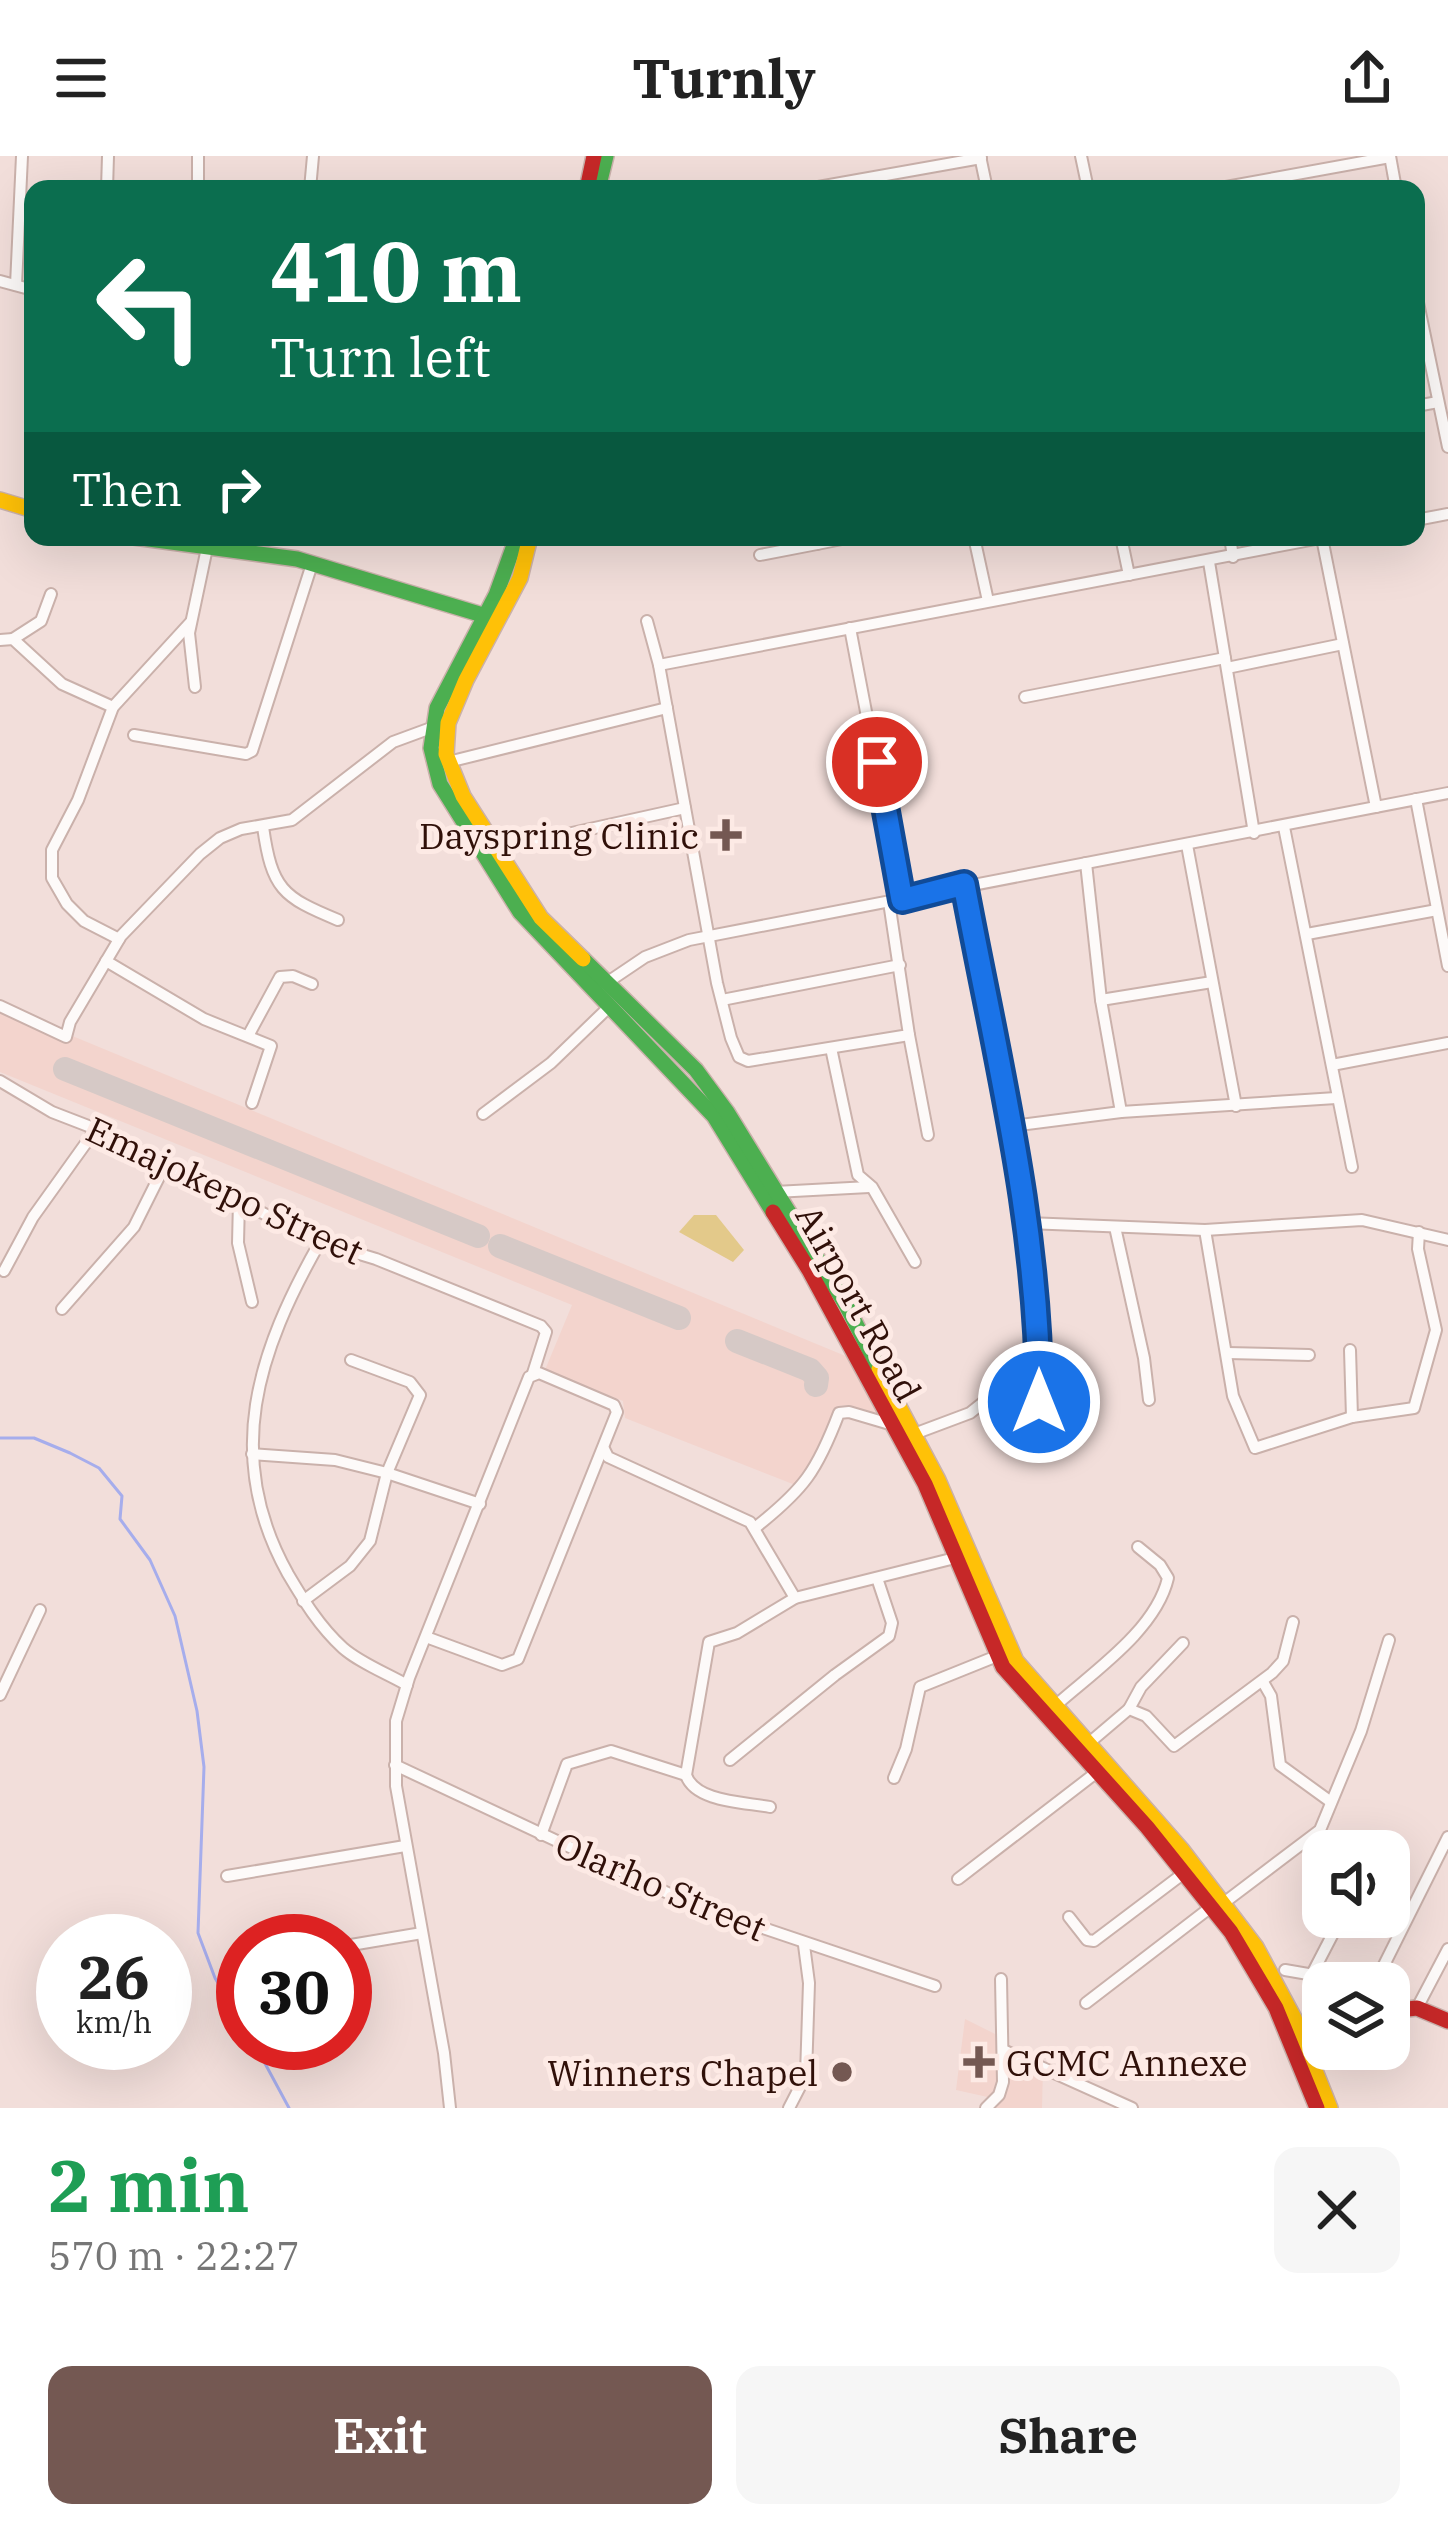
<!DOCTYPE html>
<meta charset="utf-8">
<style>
body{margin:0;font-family:"IBM Plex Serif",serif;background:#f6f6f6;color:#222;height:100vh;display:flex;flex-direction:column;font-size:45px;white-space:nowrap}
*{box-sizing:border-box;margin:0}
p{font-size:39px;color:#767676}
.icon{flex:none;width:66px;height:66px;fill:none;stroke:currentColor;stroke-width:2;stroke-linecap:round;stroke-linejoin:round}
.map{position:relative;height:1952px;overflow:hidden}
.panel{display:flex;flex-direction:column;background:#fff;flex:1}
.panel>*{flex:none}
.guide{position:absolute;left:24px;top:24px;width:1401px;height:366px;border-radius:24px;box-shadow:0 12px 48px #0002;background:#0b6e4f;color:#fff;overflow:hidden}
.buttons{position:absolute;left:1302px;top:1674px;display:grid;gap:24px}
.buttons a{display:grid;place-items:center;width:108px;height:108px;border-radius:24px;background:#fff;box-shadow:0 12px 48px #0002;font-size:60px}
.speed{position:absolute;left:36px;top:1758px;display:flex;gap:24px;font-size:60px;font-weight:700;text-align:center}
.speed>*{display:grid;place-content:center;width:156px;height:156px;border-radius:50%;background:#fff;box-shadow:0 12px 48px #0002;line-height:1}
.speed small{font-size:30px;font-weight:400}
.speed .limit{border:18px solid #d22;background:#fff;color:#111}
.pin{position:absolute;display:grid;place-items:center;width:102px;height:102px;color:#fff;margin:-51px;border:6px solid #fff;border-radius:50%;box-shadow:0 3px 12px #0007}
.me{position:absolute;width:132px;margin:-66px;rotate:0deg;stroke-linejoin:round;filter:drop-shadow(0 0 9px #0008)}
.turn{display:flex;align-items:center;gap:42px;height:252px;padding:0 48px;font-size:54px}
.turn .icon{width:156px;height:156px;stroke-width:2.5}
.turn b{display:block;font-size:84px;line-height:102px}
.then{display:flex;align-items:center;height:114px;padding:0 48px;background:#0003;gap:24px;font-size:45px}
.round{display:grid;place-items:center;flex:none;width:126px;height:126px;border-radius:24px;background:#f6f6f6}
.head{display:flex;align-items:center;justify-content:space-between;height:204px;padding:0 48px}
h1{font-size:72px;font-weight:700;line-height:90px;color:#1e9e55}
.button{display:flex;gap:24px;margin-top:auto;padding:24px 48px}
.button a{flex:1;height:138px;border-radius:24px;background:#745852;color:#fff;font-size:48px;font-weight:700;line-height:138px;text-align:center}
.button a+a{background:#f6f6f6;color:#222}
header{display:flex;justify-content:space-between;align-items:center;height:156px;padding:0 48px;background:#fff;font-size:54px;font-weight:700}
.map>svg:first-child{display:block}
</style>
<header><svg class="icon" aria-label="menu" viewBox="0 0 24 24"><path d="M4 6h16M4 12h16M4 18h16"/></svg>Turnly<svg class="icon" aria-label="share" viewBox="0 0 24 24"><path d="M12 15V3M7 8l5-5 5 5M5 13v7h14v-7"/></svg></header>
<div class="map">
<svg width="1448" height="1952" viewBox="0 0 1448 1952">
<rect width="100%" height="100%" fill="#f2deda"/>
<g fill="#f3d4cd">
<path d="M0 850 848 1201 880 1261 849 1249 838 1250 803 1332 625 1262 623 1245 545 1214 572 1149 0 916Z"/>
<path d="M965 1863 997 1879 998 1934 992 1942 956 1934Z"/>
<path d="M1008 1900 1043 1911 1042 1952H994L1003 1944Z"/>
</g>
<path fill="#e3c98a" d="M694 1059H716L744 1094 733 1106 679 1076Z"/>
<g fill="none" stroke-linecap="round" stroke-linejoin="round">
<g stroke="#a6adec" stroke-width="3">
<path d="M0 1282H34L70 1297 99 1312 122 1340 120 1363 150 1404 175 1460 197 1555 204 1611 198 1777 215 1822 243 1869"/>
<path d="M254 1887 289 1952"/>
</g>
<g stroke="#d6c9c6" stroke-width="24">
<path d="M65 913 478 1080"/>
<path d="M500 1090 679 1162"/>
<path d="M737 1185 810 1214 817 1222 816 1229"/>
</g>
<g stroke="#cab1ab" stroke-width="14">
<g id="street">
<path d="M198 0V33"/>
<path d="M980 0 987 33"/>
<path d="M1081 0 1088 33"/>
<path d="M1390 0 1396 33"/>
<path d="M107 33 108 0"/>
<path d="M310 33 313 0"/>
<path d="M807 33 981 2"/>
<path d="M1215 33 1390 1"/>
<path d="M0 125 33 134"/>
<path d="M16 129 22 0"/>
<path d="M1416 137 1448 291"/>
<path d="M1416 250 1438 246"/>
<path d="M1416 364 1448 358"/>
<path d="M974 381 988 445"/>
<path d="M1121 381 1129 419"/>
<path d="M1230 381 1233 401"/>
<path d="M1322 382 1376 651"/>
<path d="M816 385 817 388 852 381"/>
<path d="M760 399 817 388"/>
<path d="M1209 406 1254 677"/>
<path d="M647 465 659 509 717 827 731 882 739 901 748 905 909 879 889 746"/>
<path d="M850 472 902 744"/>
<path d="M13 483 41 465 51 438"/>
<path d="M0 484 13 483 62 528 113 551"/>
<path d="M659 509 1326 381"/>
<path d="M1227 512 1343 488"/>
<path d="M195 531 189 477 207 392"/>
<path d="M1025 541 1225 502"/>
<path d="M134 579 246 598 252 595 312 408"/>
<path d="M448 606 667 552"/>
<path d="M1416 643 1448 810"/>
<path d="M263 671C272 733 282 741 338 764"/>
<path d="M1284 671 1352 1011"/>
<path d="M1187 689 1236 950"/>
<path d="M495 694 685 652"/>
<path d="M1086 707 1101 844 1121 956"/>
<path d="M964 728 1012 970"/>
<path d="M1307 778 1437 754"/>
<path d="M119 783 84 765 67 748 52 722V694L78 644 113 551 190 467"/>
<path d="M106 805 204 863 271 890 252 947"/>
<path d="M602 830 645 801 689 784 1448 637"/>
<path d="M722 844 900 809"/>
<path d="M1101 844 1212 826"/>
<path d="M0 850 66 881 70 866 121 780 200 698 220 682 241 673 292 664 393 586 431 572"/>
<path d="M909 879 928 979"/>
<path d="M248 880 280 821 293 820 312 828"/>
<path d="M831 892 858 1019 872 1031 915 1106"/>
<path d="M1332 909 1448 887"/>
<path d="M0 925 52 956 96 973 320 1086 376 1103 541 1170 546 1176 533 1217"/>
<path d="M483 958 551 907 610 850"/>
<path d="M775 1036 869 1031"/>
<path d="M239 1045 238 1087 252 1146"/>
<path d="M1027 1067 1205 1074 1362 1064 1448 1084"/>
<path d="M1115 1071 1144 1202 1149 1244"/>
<path d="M1205 1074 1233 1240 1255 1292 1352 1261 1414 1252 1436 1174 1418 1093 1419 1076"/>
<path d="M320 1086C258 1195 222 1300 288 1418 304 1445 319 1470 343 1492 360 1507 386 1517 407 1529"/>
<path d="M4 1115 33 1061 96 973"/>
<path d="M62 1153 134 1071 165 1009"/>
<path d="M1350 1194 1352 1261"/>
<path d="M1227 1197 1309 1199"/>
<path d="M914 1278 970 1257 1039 1202"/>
<path d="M1033 1286C1047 1181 1028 1074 1012 970L1121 956 1336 942"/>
<path d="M604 1293 608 1301 750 1366 795 1442"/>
<path d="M252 1298 335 1304 387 1317 480 1348"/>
<path d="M756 1371C804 1333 817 1315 839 1257L849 1256 893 1269"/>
<path d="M303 1445 350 1410 370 1385 387 1317 420 1239 410 1226 351 1204"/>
<path d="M426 1481 502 1509 518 1503 617 1256 614 1249 539 1217 529 1221 409 1522 396 1565V1630L444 1897 450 1952"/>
<path d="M1263 1526 1271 1540 1280 1609 1331 1646"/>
<path d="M0 1539 40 1454"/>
<path d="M1055 1550C1093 1516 1156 1474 1168 1422L1160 1409 1138 1391"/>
<path d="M1129 1553 1141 1531 1183 1487"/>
<path d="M1089 1587 1129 1553 1146 1560 1174 1590 1272 1517 1283 1505 1293 1466"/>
<path d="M730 1604 835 1519 889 1480 892 1467 877 1422"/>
<path d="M395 1609 689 1747 935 1830"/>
<path d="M894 1622 906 1593 920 1531 997 1500"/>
<path d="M770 1651C744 1646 695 1646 686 1619L709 1486 737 1477 795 1442 955 1402"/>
<path d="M541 1679 567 1608 611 1595 686 1619"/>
<path d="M227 1720 405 1690"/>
<path d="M958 1723 1097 1616"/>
<path d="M1225 1746 1320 1674 1361 1575 1389 1484"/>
<path d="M1069 1761 1087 1784 1094 1785 1184 1717"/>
<path d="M345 1790 422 1777"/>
<path d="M1285 1814 1360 1827"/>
<path d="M1311 1820 1339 1766"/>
<path d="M1375 1827 1448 1681"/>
<path d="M1086 1847 1211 1751"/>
<path d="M1417 1852 1448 1793"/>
<path d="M1003 1894 1132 1952"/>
<path d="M789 1952 806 1919 809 1827 804 1789"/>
<path d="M986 1952 999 1939 1003 1926 1001 1823"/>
</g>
</g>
<g stroke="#cab1ab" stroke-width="18">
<g id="fast">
<path d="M598 33 606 0"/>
<path d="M134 381 297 403 486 460"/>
<path d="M517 381 496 439 437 552 431 592 440 628 520 756 714 960 773 1056"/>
<path d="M583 803 696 914 727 956 846 1149 879 1213"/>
</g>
</g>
<g stroke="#cab1ab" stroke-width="18">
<g id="slow">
<path d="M0 344 33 354"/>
<path d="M530 381 520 422 466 524 448 567 446 598 463 640 541 762 583 803"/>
<path d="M879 1213 938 1324 1016 1505 1182 1694 1256 1791 1294 1862 1330 1952"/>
</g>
</g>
<g stroke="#cab1ab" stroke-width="18">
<g id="jam">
<path d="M587 33 594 0"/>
<path d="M773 1056 809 1114 925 1328 1003 1511 1147 1671 1231 1776 1276 1852 1317 1952"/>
<path d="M1389 1855 1417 1852 1448 1865"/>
</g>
</g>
<use href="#street" stroke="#fdfaf9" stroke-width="10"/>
<use href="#fast" stroke="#4caf50" stroke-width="15"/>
<use href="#slow" stroke="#ffc107" stroke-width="15"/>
<use href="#jam" stroke="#c62828" stroke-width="15"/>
</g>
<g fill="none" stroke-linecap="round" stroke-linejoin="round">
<g stroke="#114b97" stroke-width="30">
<path id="route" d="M877 606 902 744 964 728C996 900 1040 1071 1039 1246"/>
</g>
<use href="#route" stroke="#1a73e8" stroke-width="21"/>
</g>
<g fill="#745852" stroke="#fdeae5" stroke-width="4.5">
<path d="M720 661h12v12h12v12h-12v12h-12v-12h-12v-12h12z"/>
<path d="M973 1888h12v12h12v12h-12v12h-12v-12h-12v-12h12z"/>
<circle cx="842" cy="1916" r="12"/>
</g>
<g text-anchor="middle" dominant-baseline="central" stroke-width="10" stroke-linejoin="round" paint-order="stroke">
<g font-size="36" fill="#301009" stroke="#fdeae5" text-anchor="end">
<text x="699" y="679">Dayspring Clinic</text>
<text x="1006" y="1906" text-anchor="start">GCMC Annexe</text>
<text x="818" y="1916">Winners Chapel</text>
</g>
<g font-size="36" fill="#301009" stroke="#fdeae5">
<text transform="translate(225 1034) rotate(25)">Emajokepo Street</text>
<text transform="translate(859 1147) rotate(61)">Airport Road</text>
<text transform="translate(661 1730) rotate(23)">Olarho Street</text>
</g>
</g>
</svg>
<div class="buttons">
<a><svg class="icon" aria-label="sound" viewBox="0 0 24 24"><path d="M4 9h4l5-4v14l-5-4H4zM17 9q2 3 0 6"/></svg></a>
<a><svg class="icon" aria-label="layers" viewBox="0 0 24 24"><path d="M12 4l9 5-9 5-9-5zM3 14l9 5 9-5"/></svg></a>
</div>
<div class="speed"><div>26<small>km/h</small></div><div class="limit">30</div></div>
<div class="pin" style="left:877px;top:606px;background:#d93025"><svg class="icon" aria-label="arrive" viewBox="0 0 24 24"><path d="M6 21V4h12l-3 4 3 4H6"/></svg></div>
<svg class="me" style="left:1039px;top:1246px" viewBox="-20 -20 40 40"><circle r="17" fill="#1a73e8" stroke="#fff" stroke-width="3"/><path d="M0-11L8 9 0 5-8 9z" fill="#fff"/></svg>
<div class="guide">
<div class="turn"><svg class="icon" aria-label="left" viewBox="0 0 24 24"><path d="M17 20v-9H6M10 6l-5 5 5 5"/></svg><div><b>410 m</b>Turn left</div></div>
<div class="then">Then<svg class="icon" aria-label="right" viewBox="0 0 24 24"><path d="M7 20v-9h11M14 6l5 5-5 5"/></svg></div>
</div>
</div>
<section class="panel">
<div class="head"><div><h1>2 min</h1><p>570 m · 22:27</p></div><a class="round"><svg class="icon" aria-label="close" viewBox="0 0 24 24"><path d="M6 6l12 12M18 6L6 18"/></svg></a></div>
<div class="button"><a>Exit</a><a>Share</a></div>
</section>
